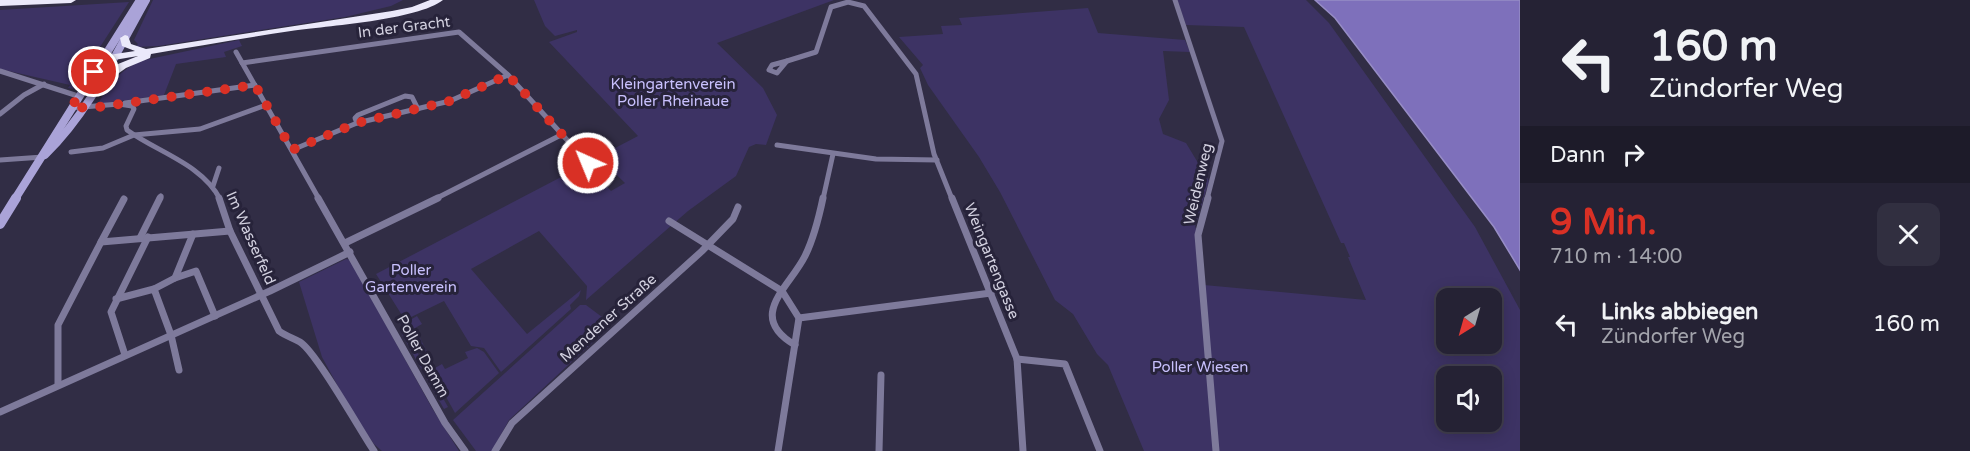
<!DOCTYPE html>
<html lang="de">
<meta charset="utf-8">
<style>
body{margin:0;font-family:"Varela Round",sans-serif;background:#312f40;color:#f1f3f6;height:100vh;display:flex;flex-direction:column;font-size:22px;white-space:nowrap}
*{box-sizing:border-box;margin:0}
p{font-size:20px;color:#a3a4ac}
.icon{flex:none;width:33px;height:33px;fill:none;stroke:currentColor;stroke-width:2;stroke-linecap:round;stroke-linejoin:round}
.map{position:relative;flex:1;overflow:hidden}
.sheet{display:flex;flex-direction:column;background:#252234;width:450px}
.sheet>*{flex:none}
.hud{background:#252234;color:#f1f3f6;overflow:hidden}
.needle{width:39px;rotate:217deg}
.controls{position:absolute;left:1436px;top:288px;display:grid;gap:12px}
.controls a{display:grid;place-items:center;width:66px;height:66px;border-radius:12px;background:#252234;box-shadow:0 3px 15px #0003,0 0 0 2px #423f4f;font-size:30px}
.pin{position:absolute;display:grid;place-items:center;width:51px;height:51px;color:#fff;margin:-26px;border:3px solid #fff;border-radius:50%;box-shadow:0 2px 6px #0007}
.me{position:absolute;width:66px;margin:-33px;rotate:316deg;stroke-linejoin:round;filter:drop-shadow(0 0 4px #0008)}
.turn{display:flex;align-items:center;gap:21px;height:126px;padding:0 30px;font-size:27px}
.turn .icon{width:78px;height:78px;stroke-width:2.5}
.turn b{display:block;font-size:42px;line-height:51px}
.then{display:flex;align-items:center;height:57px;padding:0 30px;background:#0003;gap:12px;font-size:22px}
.round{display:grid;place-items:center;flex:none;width:63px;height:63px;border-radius:12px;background:#312f40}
.summary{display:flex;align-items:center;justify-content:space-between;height:102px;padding:0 30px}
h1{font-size:36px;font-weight:700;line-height:45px;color:#d93025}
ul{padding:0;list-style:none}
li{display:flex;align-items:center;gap:18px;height:78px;padding:0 30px}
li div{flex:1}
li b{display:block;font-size:22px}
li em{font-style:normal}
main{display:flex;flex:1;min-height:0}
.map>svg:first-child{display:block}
</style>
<main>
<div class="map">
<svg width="1520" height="451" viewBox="0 0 1520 451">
<rect width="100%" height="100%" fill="#312d45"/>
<g fill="#3d3364" fill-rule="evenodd">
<path d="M153 0H403L391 6 345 17 158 46 135 47 138 44 134 40Z"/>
<path d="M534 0H834L717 43 763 88 777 115 766 145 756 144 749 147 736 176 688 211 586 300 587 286 539 231 471 269 527 334 581 290 579 296 570 305 571 309 501 372 484 348 471 346 444 301 405 320 376 274 586 164 611 191 625 183 598 157 638 136 549 42 577 32V30L555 36 545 26Z"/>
<path d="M1177 0H1306L1329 23 1475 227 1520 310V451H1144L1108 365 1097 354 1073 314 1055 300 1000 192 979 157 928 85 920 68 923 65 899 37 943 34 941 26 962 25 959 18 1088 8 1098 33 1185 40 1190 52 1163 51 1169 100 1159 119 1163 134 1186 143 1209 181 1195 227 1200 232 1204 285 1366 300 1348 257H1350L1344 243H1341L1244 27 1186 25ZM1446 298H1491V344H1446ZM1446 376H1491V422H1446Z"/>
<path d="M129 2 73 89 68 88 70 85 0 69V10Z"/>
<path d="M239 40 242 46 224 52 226 57 176 64 164 95 98 104C110 84 119 71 140 61Z"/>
<path d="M346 259 350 260 432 408 459 451H382L374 444 353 414 322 357 299 282Z"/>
<path d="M580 305H586L610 323 609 327 509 420 492 451H476L453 420Z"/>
<path d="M417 316 422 324 415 328 435 368 442 364 445 369 468 358 465 352 477 348 484 352 499 373 455 413 405 323Z"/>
<path d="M404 329 448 407 444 409 400 331Z"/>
</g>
<path fill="#7e70bb" stroke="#978dc6" stroke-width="1.5" d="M1315 0H1520V270L1494 227 1335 18Z"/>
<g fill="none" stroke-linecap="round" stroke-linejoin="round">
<g stroke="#7e7a9b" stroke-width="5">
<path d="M1175 0 1222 141 1207 199"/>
<path d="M236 52 319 199"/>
<path d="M787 61 777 73 769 70 772 65Z"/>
<path d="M787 61 816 52 831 7 848 2 864 6 916 74 934 154 952 199"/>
<path d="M242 63 459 32 508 75 588 163"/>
<path d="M0 71 78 96"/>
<path d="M125 103 255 85"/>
<path d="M71 108 119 104 132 106 134 109 126 126 127 130C157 152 202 164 220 199"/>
<path d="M0 114 24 95 44 84"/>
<path d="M357 123 355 118 358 115 405 96 412 97 418 109"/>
<path d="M777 145 876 159 937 160"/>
<path d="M292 150 357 123 450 101 508 75"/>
<path d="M71 152 103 148 134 135 200 129 266 105"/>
<path d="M0 160 43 157"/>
<path d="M213 186 219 168"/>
<path d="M159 199 161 196"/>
<path d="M435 199 561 135"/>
<path d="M823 199 833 154"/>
</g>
<g stroke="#7e7a9b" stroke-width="7">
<path d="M219 198 230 231 279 331C286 336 293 338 300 342 316 352 360 430 374 451"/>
<path d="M318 198 445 423 465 451"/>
<path d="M952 198 1017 359 1023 451"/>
<path d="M1208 198 1198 235 1216 451"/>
<path d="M124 199 101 242 230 231"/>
<path d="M669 221 782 291 799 318 778 451"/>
<path d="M140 238 160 198"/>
<path d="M345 243 438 198"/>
<path d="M175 278 196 271 215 316"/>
<path d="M154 289 175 278 193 234"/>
<path d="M116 299 154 289 171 335 179 370"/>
<path d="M799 318 991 293"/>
<path d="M795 345C746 316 789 288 805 256 814 238 819 217 823 198"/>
<path d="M125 355 111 312 148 237"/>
<path d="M1017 359 1065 364 1100 451"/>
<path d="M58 384V325L101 242"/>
<path d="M0 412 270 291 350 252"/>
<path d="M495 451 512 423 702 251 733 219 738 207"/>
<path d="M879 451 881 375"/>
</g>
<g stroke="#aaa3d8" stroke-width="8">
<path d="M45 155C90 111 115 55 146 0"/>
<path d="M15 199 140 0"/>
</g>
<path stroke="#aaa3d8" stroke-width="10" d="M0 224 16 198"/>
<g fill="#ebe9fa" fill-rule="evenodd">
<path d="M0 0H76L71 3 0 6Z"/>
<path d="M430 0H443C418 20 326 26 291 31 244 38 197 46 151 54L150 58 126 68 105 83H97L96 81 118 64 138 56 102 62 97 59 102 56 135 51 122 46 120 38 125 35 128 36 131 44 146 49 392 11 412 7Z"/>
</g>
</g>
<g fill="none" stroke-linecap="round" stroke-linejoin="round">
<path stroke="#d93025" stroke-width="10" stroke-dasharray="0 18" d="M94 72 71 108 98 107 255 85 292 150 357 123 450 101 508 75 588 163"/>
</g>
<g text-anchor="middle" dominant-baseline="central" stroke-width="6" stroke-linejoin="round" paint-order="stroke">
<g font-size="15" fill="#d2d0df" stroke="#27233a">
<text transform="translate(404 27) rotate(-7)">In der Gracht</text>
<text transform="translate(1198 184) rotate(-77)">Weidenweg</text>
<text transform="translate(251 238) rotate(66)">Im Wasserfeld</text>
<text transform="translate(992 261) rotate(68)">Weingartengasse</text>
<text transform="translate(608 318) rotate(-42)">Mendener Straße</text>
<text transform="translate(423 356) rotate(61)">Poller Damm</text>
</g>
<g font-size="15" fill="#c8c0fd" stroke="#27233a">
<text x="673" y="84">Kleingartenverein<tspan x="673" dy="17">Poller Rheinaue</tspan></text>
<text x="411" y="270">Poller<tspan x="411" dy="17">Gartenverein</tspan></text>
<text x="1200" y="367">Poller Wiesen</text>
</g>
</g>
</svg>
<div class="controls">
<a><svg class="needle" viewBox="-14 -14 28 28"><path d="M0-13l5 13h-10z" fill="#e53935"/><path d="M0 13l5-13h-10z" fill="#a3a4ac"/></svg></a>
<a><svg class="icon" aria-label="sound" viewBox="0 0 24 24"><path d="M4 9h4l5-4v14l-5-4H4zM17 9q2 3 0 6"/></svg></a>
</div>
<div class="pin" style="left:94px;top:72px;background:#d93025"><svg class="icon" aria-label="arrive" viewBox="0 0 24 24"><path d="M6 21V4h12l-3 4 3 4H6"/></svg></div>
<svg class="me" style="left:588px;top:163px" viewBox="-20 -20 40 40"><circle r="17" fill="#d93025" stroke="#fff" stroke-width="3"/><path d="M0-11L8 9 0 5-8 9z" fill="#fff"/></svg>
</div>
<section class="sheet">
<div class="hud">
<div class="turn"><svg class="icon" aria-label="left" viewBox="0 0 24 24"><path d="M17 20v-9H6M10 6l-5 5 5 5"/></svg><div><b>160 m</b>Zündorfer Weg</div></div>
<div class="then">Dann<svg class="icon" aria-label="right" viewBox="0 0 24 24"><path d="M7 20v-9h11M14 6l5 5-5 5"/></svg></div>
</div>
<div class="summary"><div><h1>9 Min.</h1><p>710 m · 14:00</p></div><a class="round"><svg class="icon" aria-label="close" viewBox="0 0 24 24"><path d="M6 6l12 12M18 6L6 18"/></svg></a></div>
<ul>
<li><svg class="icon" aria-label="left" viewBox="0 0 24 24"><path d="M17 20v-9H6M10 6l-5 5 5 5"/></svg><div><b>Links abbiegen</b><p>Zündorfer Weg</p></div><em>160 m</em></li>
</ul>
</section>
</main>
